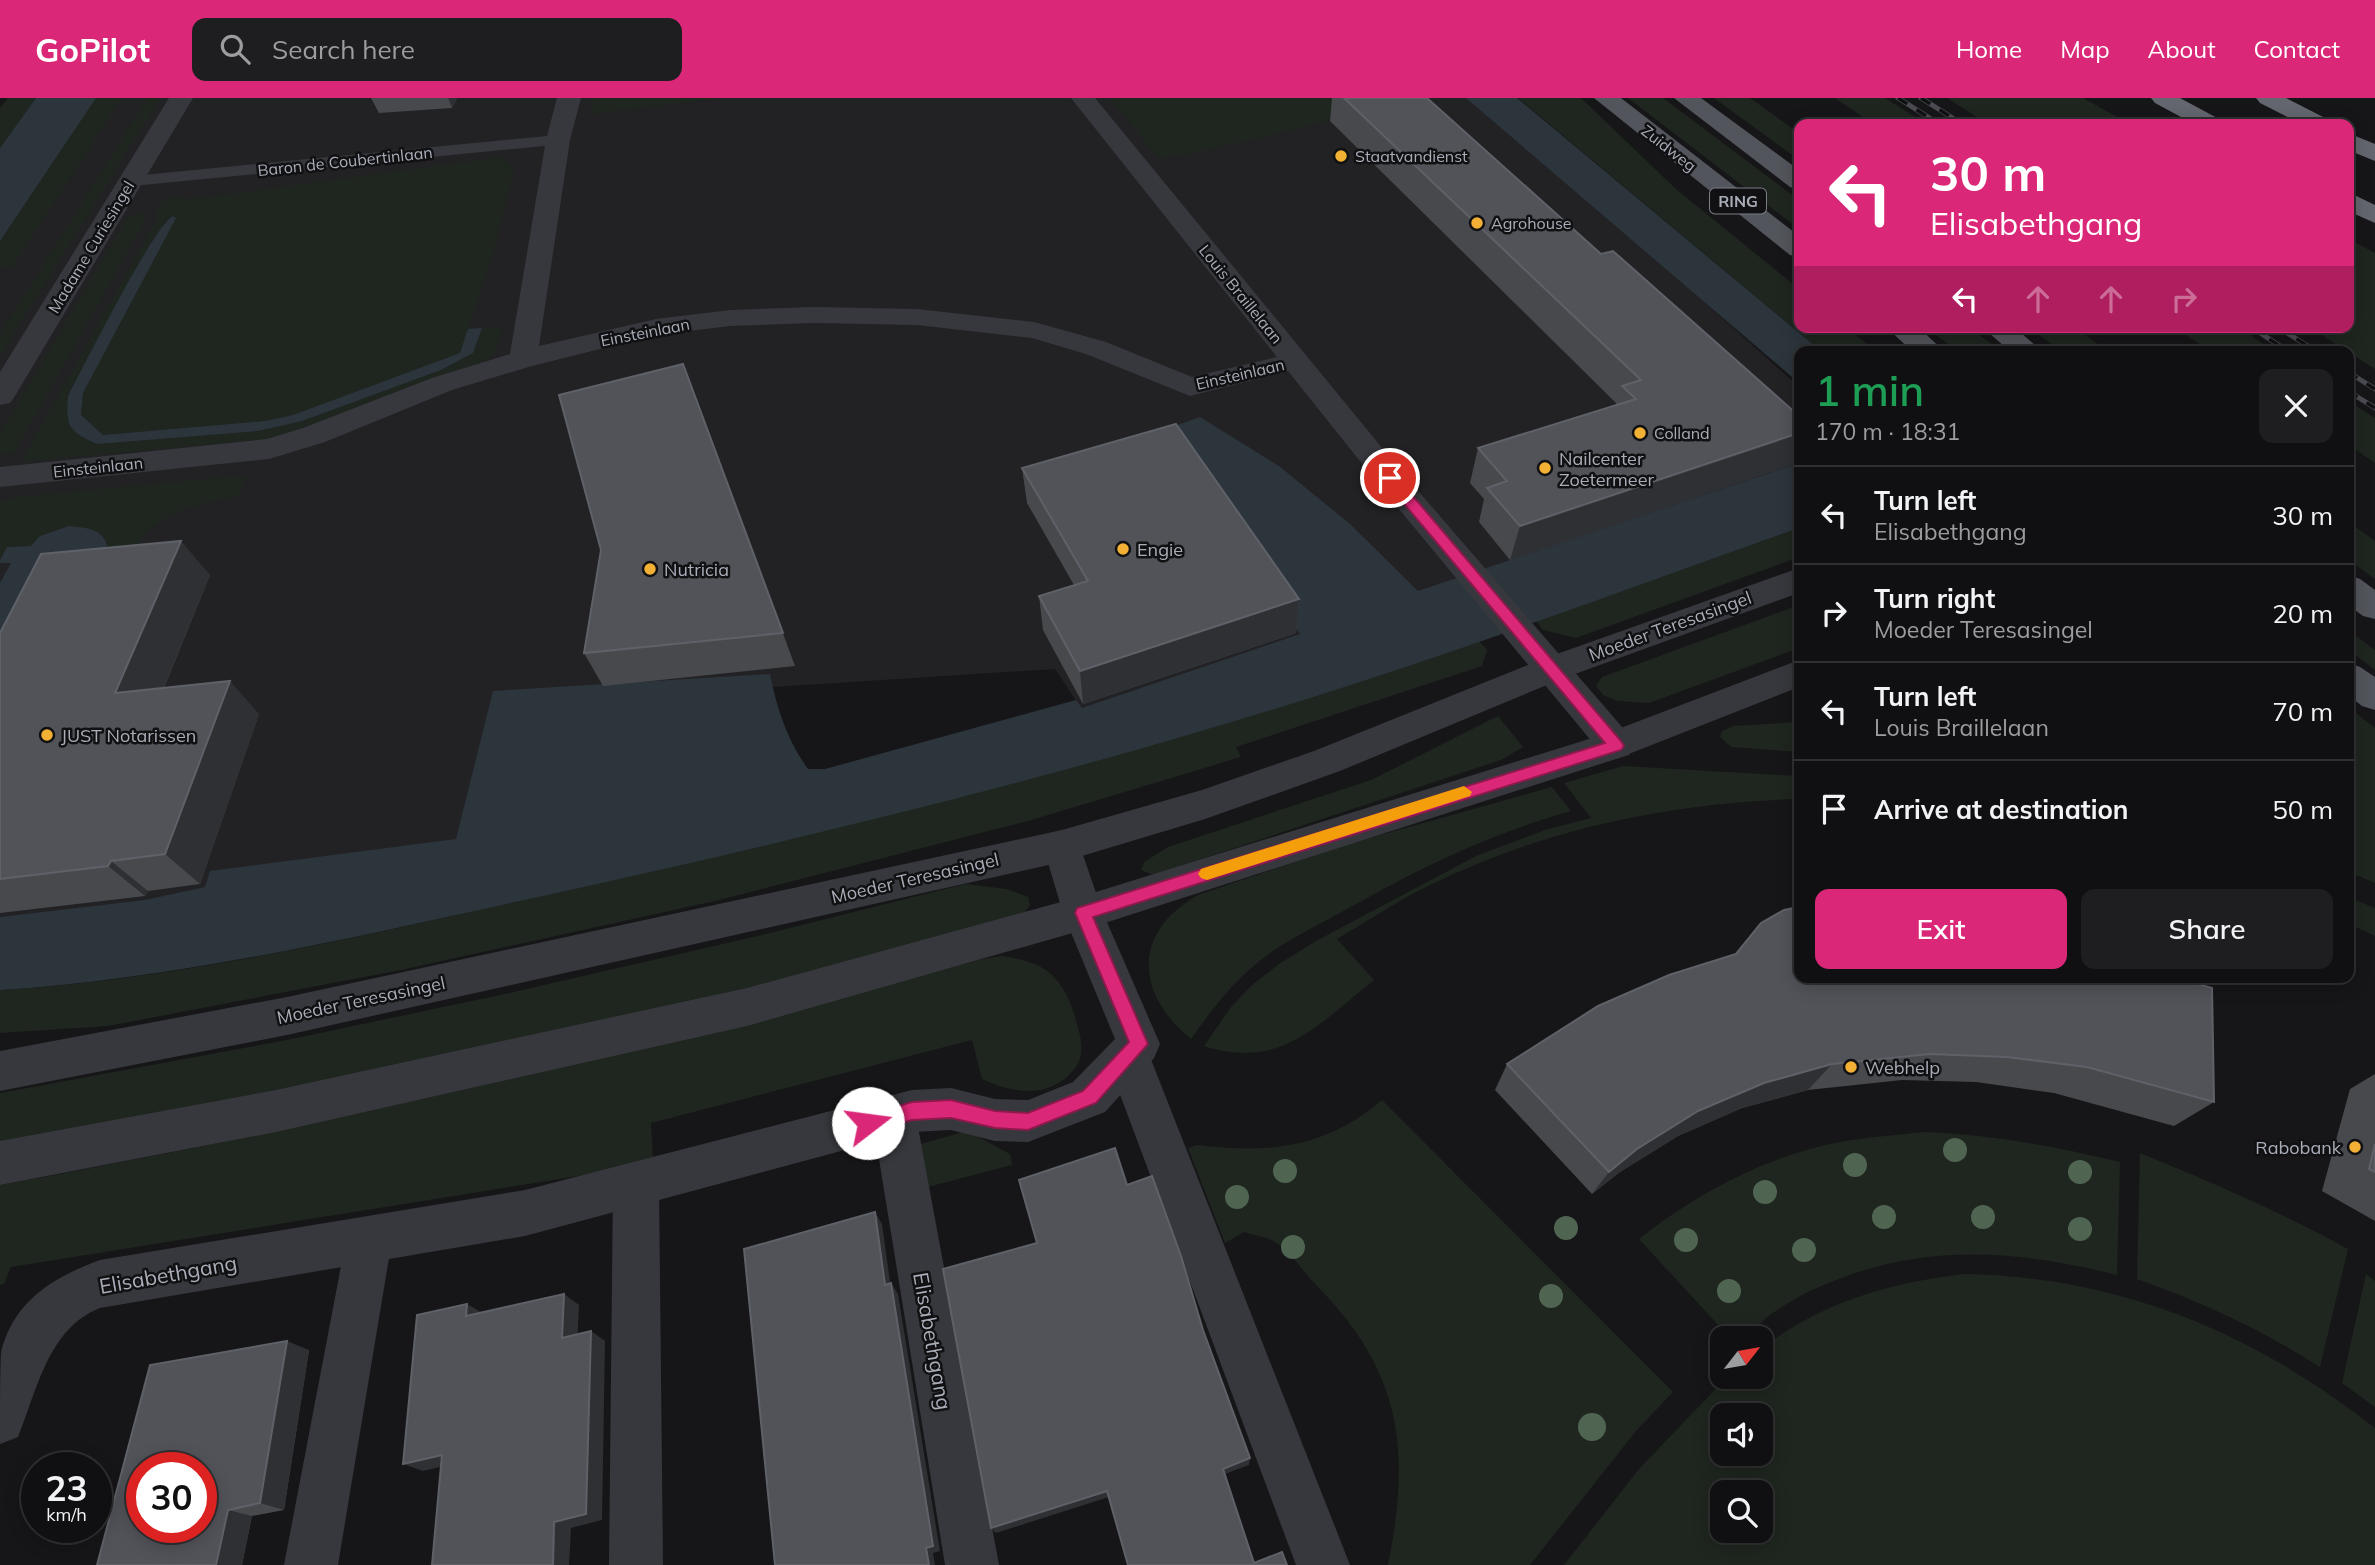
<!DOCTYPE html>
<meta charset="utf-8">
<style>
body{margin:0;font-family:Mulish,sans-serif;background:#1e1e20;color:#f1f3f6;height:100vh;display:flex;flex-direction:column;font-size:26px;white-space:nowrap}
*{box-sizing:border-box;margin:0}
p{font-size:23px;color:#9c9d9f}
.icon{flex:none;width:38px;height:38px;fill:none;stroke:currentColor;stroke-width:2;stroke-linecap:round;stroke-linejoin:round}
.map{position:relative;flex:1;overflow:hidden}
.sheet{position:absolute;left:1794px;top:248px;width:560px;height:637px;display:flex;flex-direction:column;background:#101012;border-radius:14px;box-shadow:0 4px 18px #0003,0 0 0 2px #303032}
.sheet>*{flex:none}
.guide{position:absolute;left:1794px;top:21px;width:560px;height:214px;border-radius:14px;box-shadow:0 4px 18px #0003,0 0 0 2px #303032;background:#db2777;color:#fff;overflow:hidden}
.needle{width:46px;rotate:59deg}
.tools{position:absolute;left:1710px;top:1228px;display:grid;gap:14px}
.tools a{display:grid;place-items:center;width:63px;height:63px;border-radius:14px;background:#101012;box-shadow:0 4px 18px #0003,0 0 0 2px #303032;font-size:35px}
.speed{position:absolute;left:21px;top:1354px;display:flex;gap:14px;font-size:35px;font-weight:700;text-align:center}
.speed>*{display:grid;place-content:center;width:91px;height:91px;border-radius:50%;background:#101012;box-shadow:0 4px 18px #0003,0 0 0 2px #303032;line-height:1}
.speed small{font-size:18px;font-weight:400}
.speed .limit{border:10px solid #d22;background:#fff;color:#111}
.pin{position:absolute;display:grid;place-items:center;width:60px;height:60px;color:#fff;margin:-30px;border:4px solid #fff;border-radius:50%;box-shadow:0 2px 7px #0007}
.me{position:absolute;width:77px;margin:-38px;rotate:75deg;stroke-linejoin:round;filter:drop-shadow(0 0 5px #0008)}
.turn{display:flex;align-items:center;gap:24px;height:147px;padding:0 21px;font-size:32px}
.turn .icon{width:91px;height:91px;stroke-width:2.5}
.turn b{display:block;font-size:49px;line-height:60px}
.lanes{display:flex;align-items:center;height:66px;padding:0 21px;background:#0003;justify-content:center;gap:35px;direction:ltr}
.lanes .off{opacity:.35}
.round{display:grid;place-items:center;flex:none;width:74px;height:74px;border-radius:14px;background:#1e1e20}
.head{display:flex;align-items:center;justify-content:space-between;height:119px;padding:0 21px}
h1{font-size:42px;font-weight:600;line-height:52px;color:#1e9e55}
.button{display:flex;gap:14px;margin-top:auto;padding:14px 21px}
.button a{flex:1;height:80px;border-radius:14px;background:#db2777;color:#fff;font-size:28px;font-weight:600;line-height:80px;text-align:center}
.button a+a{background:#1e1e20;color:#f1f3f6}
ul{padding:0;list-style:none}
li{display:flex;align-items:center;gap:21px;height:98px;padding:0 21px;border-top:2px solid #303032}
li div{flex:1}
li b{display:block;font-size:26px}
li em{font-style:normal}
header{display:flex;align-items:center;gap:42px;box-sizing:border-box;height:98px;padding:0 35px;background:#db2777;color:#fff}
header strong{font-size:33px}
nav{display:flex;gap:38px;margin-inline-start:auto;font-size:24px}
.search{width:490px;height:63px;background:#1e1e20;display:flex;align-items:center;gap:18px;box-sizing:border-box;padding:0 24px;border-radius:14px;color:#9c9d9f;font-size:26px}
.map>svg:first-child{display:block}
</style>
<header>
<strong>GoPilot</strong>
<div class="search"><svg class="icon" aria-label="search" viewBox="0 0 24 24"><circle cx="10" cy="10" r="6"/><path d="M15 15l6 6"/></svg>Search here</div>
<nav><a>Home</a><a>Map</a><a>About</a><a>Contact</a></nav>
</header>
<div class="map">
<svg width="2375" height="1467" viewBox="0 0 2375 1467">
<rect width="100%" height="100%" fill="#161618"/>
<path fill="#222225" d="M67 0H1478L1799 289V379L1085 616 1055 571 508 606 473 751 207 797 0 822V94Z"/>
<g fill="#1e261f" fill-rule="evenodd">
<path d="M8 0H36L0 50V10Z"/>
<path d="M96 0H122L12 169 0 170V143Z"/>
<path d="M148 0H160L0 258V236Z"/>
<path d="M594 0H724L590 16Z"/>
<path d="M1111 0H1425L1190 56 1157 60Z"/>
<path d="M1518 0H1581L1676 91 1799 191V229H1846L1877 254H1822Z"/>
<path d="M1628 0H1663L1799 102V131Z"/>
<path d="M1714 0H1750L1799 35V62Z"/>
<path d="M1835 0H1885L1926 26H1873Z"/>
<path d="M1947 0H2083L2130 26H1988Z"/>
<path d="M501 59 514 71 494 151 461 255 293 317 265 323 103 337 81 317 83 295 176 118 168 120 151 144 68 297 97 346 258 333 302 323 441 272 473 255 482 230 502 229 495 254 487 262 277 340 21 364 157 121 156 113 163 102 186 98V102Z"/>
<path d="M145 113V123L14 355 0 356V336L128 119Z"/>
<path d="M2349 141 2375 155V271L2309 229H2348Z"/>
<path d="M1926 229H1969L2002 254H1958Z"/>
<path d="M2029 229H2074L2109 254H2062Z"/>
<path d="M2174 229H2238L2275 254H2211Z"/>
<path d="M2348 303 2375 320V365L2349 347Z"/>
<path d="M247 377 239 398C206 403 168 412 144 437 132 450 125 470 118 486L96 433 68 428 54 432 31 448 8 449 0 462V403L16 399Z"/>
<path d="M2349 424 2375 443V481L2349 462Z"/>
<path d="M1799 430V459L1576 540 1543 532 1536 523Z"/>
<path d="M1799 507V550L1649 605 1617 603 1603 597 1596 588 1602 579Z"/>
<path d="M2348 532 2375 552V572L2349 552Z"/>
<path d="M1479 543 1487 552 1482 568 1236 649 1241 659 1028 723 715 803 401 872 108 928 0 935V892C183 881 371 836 550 796 864 727 1175 647 1479 543Z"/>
<path d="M2348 609 2375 630V785L2349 774Z"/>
<path d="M1498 618 1523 649 1501 662 1153 777 1141 772 1144 764 1168 749 1371 682Z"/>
<path d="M1799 624V654L1731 649 1720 639 1722 633 1733 628Z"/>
<path d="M1623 668 1799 678V701C1667 705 1538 732 1420 792 1391 807 1364 825 1337 841L1374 882C1319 926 1280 973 1204 948L1231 909 1252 887 1279 866 1316 843 1476 758 1545 732 1591 720 1564 685Z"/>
<path d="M1552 689 1571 713C1483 738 1418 771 1338 816 1311 831 1281 845 1257 865 1230 887 1211 913 1191 941 1135 896 1132 834 1198 797L1348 746Z"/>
<path d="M965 786 1007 791 1028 799 1030 807 1024 816 772 884 624 920 0 1050V995L287 942 500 897 762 837Z"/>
<path d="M2348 799 2375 810V838L2349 826Z"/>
<path d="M1002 858C1014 860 1027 862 1039 868 1059 878 1069 898 1075 919 1078 931 1083 943 1081 956 1080 965 1074 972 1068 978 1043 1001 1010 994 982 981L972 942 651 1025 653 1062 622 1071 11 1169 4 1186 0 1187V1087C331 1027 658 949 983 861Z"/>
<path d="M1382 1002 1673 1294 1636 1333 1530 1467H1388C1411 1350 1402 1274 1316 1187 1303 1173 1290 1154 1275 1144 1267 1139 1253 1137 1244 1134L1225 1145 1188 1050 1197 1047C1270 1056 1325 1050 1382 1002Z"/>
<path d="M967 1033 1010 1056 1012 1067 924 1090 917 1047Z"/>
<path d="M1925 1034C1996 1037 2051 1048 2120 1064L2117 1177C2007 1150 1914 1144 1808 1194 1796 1200 1783 1208 1771 1216 1762 1223 1753 1235 1742 1240 1739 1241 1735 1241 1731 1241L1639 1141C1696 1096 1768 1057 1840 1044 1868 1039 1897 1037 1925 1034Z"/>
<path d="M2140 1055C2211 1084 2281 1114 2348 1151L2320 1269C2262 1232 2202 1204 2137 1181Z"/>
<path d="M1964 1176C2120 1179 2253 1234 2375 1330V1467H1564L1639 1371 1727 1279H1760L1761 1251C1821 1204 1890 1185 1964 1176ZM1722 1318H1760V1356H1722ZM1722 1395H1760V1433H1722Z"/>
<path d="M2366 1176 2375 1183V1309L2342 1285Z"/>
</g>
<g fill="#2c353c">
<path d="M36 0H96L0 143V50Z"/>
<path d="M1466 0H1517L1822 254H1799V285Z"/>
<path d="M173 118 176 120 83 295 81 317 103 337 265 323 293 317 460 255 468 231 482 230 473 255 441 272 302 323 258 333 97 346C68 333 66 329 68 298 83 270 154 127 173 118Z"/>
<path d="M1200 319 1279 368 1350 426 1418 493 1799 365V430C1655 481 1512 534 1366 582 1097 670 820 737 543 798 367 836 180 881 0 892V819L145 802 205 789 210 773 456 741 493 593 770 576C777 611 787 642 808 671H825L1076 602 1082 610 1300 536 1158 334Z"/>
<path d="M69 428C85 430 101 429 107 447L86 489 0 638V485L11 465H0V462L7 449 31 448 40 438Z"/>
</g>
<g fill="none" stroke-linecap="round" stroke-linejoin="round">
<path fill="#37383d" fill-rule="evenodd" d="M558 37 567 42 564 46 132 88 123 83 132 78Z"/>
<g fill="#37383d" fill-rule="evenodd">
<path d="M1128 939 1143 945 1150 959 1350 1467H1296L1106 959 1113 945Z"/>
<path d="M894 997 910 1003 916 1018 999 1467H945L872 1018 878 1003Z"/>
<path d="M636 1065 652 1071 659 1087 663 1467H609L613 1087 620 1071Z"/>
<path d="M369 1119 386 1125 392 1142 338 1467H284L346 1142 352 1125Z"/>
</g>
<g fill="#37383d" fill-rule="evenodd">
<path d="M557 0H581L570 42 539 248 656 221 730 212 815 209 917 211 1034 224 1106 244 1192 279 1277 259 1071 0H1095L1401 373 1629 637 1634 647 1629 657 1616 661 1603 657 1379 387 1288 273 1190 298 1086 256 1032 240 917 227 815 225 730 228 656 237 532 268 452 292 325 344 269 361 0 389V369L267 341 303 330 432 280 510 256 546 42Z"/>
<path d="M1062 732 1076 737 1103 815 1160 946 1154 960 1105 1014 1028 1044 995 1043 951 1032 912 1034 525 1138 100 1210C48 1230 37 1293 18 1339L0 1346C0 1324 0 1273 1 1254 14 1202 54 1179 100 1162L525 1092 912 992 951 990 995 1001 1028 1002 1073 984 1115 941 1063 815 1043 748 1048 737Z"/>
</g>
<g fill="#37383d" fill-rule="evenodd">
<path d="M169 0H193L15 298 10 305 0 307V274Z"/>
<path d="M1799 470V495L1564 580 1340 673 1205 721 1062 764 287 937 0 993V953L287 899 1062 732 1202 692 1314 653 1540 562Z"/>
<path d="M1799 562V589L1616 661 1083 832 747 928 276 1034 0 1087V1043L276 992 747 890 1083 798 1605 636Z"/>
</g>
<g fill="#53555c" fill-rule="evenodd">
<path d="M1594 0H1621L1799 138V159L1790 157Z"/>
<path d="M1674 0H1701L1799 72V92L1790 89Z"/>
<path d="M1886 229H1918L1945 254H1913Z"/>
<path d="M1982 229H2014L2043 254H2011Z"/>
<path d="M2348 477 2360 481 2375 492V521L2363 518 2348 507Z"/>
<path d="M2348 565 2360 569 2375 579V612L2362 608 2348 597Z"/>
</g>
<g fill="#63666e" fill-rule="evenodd">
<path d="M2151 0H2180L2219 21 2223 26H2194L2155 5Z"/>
<path d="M2256 0H2286L2327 21 2331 26H2301L2260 5Z"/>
<path d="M2348 35 2375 46V63L2348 52Z"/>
<path d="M2348 94 2375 107V125L2348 113Z"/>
</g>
<g stroke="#4a4c52" stroke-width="5">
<g id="rail">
<path d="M1898 0 1939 26"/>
<path d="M1921 0 1962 26"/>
<path d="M2251 229 2289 254"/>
<path d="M2278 229 2317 254"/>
<path d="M2348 274 2375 291"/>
<path d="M2348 293 2375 310"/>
</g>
</g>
<use href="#rail" stroke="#111113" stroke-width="3.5" stroke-dasharray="11" stroke-linecap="butt"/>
</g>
<g fill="#506452">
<circle cx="1955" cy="1052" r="12"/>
<circle cx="1855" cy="1067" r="12"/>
<circle cx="1285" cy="1073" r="12"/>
<circle cx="2080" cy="1074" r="12"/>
<circle cx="1765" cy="1094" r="12"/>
<circle cx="1237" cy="1099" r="12"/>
<circle cx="1884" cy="1119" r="12"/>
<circle cx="1983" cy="1119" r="12"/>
<circle cx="1566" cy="1130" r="12"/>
<circle cx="2080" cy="1131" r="12"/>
<circle cx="1686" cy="1142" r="12"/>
<circle cx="1293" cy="1149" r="12"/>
<circle cx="1804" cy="1152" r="12"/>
<circle cx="1729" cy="1193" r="12"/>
<circle cx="1551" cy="1198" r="12"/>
<circle cx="1592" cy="1329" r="14"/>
</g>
<g fill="#47494d">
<path d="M371 0H457L452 10 379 15Z"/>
<path d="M1332 0H1427L1797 365 1510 462 1479 424 1484 401 1470 385 1478 350 1616 308V305L1330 23Z"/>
<path d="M683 266 795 568 603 588 584 555Z"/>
<path d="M1022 370 1299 501 1296 535 1083 606 1043 532 1039 498 1074 487 1027 405Z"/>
<path d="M210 477 164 590 259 616 200 786 148 793 145 798 0 815V535Z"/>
<path d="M1736 856 2214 1004 2174 1028 2054 995 1976 984 1902 982 1808 992 1742 1010 1678 1038 1620 1074 1592 1096 1495 992 1507 966Z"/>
<path d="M2375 976V1123L2322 1093 2350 991Z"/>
<path d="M309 1252 284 1412 252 1418 242 1467H97Z"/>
</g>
<g fill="#2f3033">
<path d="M448 0H457L452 10Z"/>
<path d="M1799 335V361L1797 365 1510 462 1520 428Z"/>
<path d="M181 443 210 477 148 628 115 595Z"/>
<path d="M1299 501 1296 535 1083 606 1080 573Z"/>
<path d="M230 583 259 616 200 786 165 756Z"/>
<path d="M111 763 148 793 145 798 108 768Z"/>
<path d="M1832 966 1808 992 1742 1010 1678 1038 1620 1074 1592 1096 1609 1074 1637 1051 1698 1013 1764 985Z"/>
<path d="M875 1114 882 1126 892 1198 885 1187Z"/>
<path d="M891 1185 898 1196 940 1453 933 1455 935 1467H929L926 1450Z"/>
<path d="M564 1196 579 1207 577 1250 562 1240Z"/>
<path d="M467 1206 484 1216 466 1218Z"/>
<path d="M591 1233 605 1243 602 1422 571 1430 569 1467H553L554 1424Z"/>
<path d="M287 1243 309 1252 284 1412 260 1405Z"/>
<path d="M442 1357 460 1364 423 1373 403 1366Z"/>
<path d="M1250 1360 1249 1367 1222 1377 1223 1371Z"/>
<path d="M1107 1393 1109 1399 996 1435 991 1430Z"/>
<path d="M228 1412 252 1418 242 1467H216Z"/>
</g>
<g fill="#525359" stroke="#5f6168" stroke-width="2" fill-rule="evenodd">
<path d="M1344 0H1427L1601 156 1613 153 1799 318V335L1520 428 1487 390 1507 383 1478 350 1636 301 1622 288 1641 282Z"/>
<path d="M683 266 783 535 584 555 601 452 559 297Z"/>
<path d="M1176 326 1299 501 1080 573 1039 498 1088 483 1022 370Z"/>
<path d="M181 443 115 595 230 583 165 756 111 763 108 768 0 781V535L41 456Z"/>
<path d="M1799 809V880H2177L2212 890 2214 1004 2087 969 2007 959 1930 956 1832 966 1764 985 1698 1013 1637 1051 1609 1074 1507 966 1598 908 1669 877 1736 856 1761 825 1784 812Z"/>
<path d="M2375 1046V1074L2369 1071Z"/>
<path d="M1115 1050 1127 1087 1152 1078 1181 1158 1203 1232 1250 1360 1223 1371 1254 1465 1282 1454 1287 1467H1128L1107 1393 991 1430 943 1171 1037 1145 1019 1082Z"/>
<path d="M875 1114 885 1187 891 1185 933 1448 926 1450 929 1467H775L744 1151Z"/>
<path d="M564 1196 562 1240 591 1233 586 1416 554 1424 553 1467H432L442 1357 403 1366 417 1217 467 1206 466 1218Z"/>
<path d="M287 1243 260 1405 228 1412 216 1467H97L150 1267ZM142 1370H201V1430H142Z"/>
</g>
<path fill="#db2777" stroke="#8e194d" stroke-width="2" d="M1390 376 1395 377 1621 643 1624 648 1621 652 1093 819 1148 946 1096 1005 1028 1032 995 1030 951 1020 912 1022 868 1034 862 1031 859 1025 862 1019 912 1004 951 1002 995 1013 1028 1015 1083 993 1129 944 1075 815 1077 810 1605 645 1385 383 1384 380Z"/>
<path fill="#f59e0b" d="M1464 688 1472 694 1470 698 1207 782 1201 780 1198 776 1201 771 1207 769Z"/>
<g fill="#f2b134" stroke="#111113" stroke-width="2.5">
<circle cx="1341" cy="58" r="7"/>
<circle cx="1477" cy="125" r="7"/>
<circle cx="1640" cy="335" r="7"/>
<circle cx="1545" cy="370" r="7"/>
<circle cx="1123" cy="451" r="7"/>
<circle cx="650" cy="471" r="7"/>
<circle cx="47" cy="637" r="7"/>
<circle cx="1851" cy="969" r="7"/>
<circle cx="2355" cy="1049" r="7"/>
</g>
<g text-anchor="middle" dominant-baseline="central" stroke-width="5" stroke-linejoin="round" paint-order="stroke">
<g font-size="16" fill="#a8adb8" stroke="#111113">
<text transform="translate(1669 50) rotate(38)">Zuidweg</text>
<text transform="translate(345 63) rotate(-6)">Baron de Coubertinlaan</text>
<text transform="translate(91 149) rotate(-59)">Madame Curiesingel</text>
<text transform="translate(1241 196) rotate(51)">Louis Braillelaan</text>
<text transform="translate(645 234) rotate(-11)">Einsteinlaan</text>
<text transform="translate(1240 276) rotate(-13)">Einsteinlaan</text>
<text transform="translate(98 369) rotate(-6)">Einsteinlaan</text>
</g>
<g font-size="16" fill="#a8adb8" stroke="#111113" text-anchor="start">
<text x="1355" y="58">Staatvandienst</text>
<text x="1491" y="125">Agrohouse</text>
<text x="1654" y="335">Colland</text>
</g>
<rect fill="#111113" stroke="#7b7e86" stroke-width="2" x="1710" y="90.5" width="56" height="25" rx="5"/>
<g font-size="16" font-weight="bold" fill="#a8adb8">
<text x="1738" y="103">RING</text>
</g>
<g font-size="18" fill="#a8adb8" stroke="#111113" text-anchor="start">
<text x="1559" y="360">Nailcenter<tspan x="1559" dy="21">Zoetermeer</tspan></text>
<text x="1137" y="451">Engie</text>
<text x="664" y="471">Nutricia</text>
<text x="61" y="637">JUST Notarissen</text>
<text x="1865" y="969">Webhelp</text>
<text x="2341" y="1049" text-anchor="end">Rabobank</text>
</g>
<g font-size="18" fill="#a8adb8" stroke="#111113">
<text transform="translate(1670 528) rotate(-20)">Moeder Teresasingel</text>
<text transform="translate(915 780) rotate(-13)">Moeder Teresasingel</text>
<text transform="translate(361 902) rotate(-12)">Moeder Teresasingel</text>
</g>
<g font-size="21" fill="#a8adb8" stroke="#111113">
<text transform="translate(168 1176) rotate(-10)">Elisabethgang</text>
<text transform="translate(933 1243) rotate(80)">Elisabethgang</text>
</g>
</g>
</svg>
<div class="tools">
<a><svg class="needle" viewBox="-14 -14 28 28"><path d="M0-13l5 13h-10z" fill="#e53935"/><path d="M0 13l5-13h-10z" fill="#9c9d9f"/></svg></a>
<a><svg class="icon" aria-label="sound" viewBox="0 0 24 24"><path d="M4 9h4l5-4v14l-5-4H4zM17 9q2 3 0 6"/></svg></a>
<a><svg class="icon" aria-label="search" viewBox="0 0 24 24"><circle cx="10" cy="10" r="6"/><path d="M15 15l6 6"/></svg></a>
</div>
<div class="speed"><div>23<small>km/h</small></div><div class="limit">30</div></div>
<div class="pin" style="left:1390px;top:380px;background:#d93025"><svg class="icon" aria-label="arrive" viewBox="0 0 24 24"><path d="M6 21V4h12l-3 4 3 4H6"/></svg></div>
<svg class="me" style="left:868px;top:1025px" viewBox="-20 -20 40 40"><circle r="19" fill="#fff"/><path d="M0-13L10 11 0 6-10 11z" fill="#db2777"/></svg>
<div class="guide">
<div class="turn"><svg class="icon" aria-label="left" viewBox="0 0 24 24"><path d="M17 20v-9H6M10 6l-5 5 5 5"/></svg><div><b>30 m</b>Elisabethgang</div></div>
<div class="lanes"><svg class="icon" aria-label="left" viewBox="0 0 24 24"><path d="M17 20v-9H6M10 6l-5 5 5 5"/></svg><svg class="icon off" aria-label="ahead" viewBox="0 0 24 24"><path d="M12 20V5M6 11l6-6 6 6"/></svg><svg class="icon off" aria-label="ahead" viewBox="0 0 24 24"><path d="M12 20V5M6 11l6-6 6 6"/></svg><svg class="icon off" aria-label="right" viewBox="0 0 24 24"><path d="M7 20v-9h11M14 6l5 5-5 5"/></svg></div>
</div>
<section class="sheet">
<div class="head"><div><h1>1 min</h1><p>170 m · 18:31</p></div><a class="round"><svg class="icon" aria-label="close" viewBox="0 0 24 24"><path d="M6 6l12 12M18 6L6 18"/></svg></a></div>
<ul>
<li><svg class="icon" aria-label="left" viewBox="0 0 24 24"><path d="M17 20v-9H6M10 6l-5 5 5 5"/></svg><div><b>Turn left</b><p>Elisabethgang</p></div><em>30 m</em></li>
<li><svg class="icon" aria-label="right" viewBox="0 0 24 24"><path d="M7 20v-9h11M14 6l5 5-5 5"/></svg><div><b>Turn right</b><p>Moeder Teresasingel</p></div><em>20 m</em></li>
<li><svg class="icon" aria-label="left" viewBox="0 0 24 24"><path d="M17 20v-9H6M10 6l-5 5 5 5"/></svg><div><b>Turn left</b><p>Louis Braillelaan</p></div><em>70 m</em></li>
<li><svg class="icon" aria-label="arrive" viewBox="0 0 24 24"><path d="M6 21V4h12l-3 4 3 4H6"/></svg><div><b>Arrive at destination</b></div><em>50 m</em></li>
</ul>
<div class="button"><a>Exit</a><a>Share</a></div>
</section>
</div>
